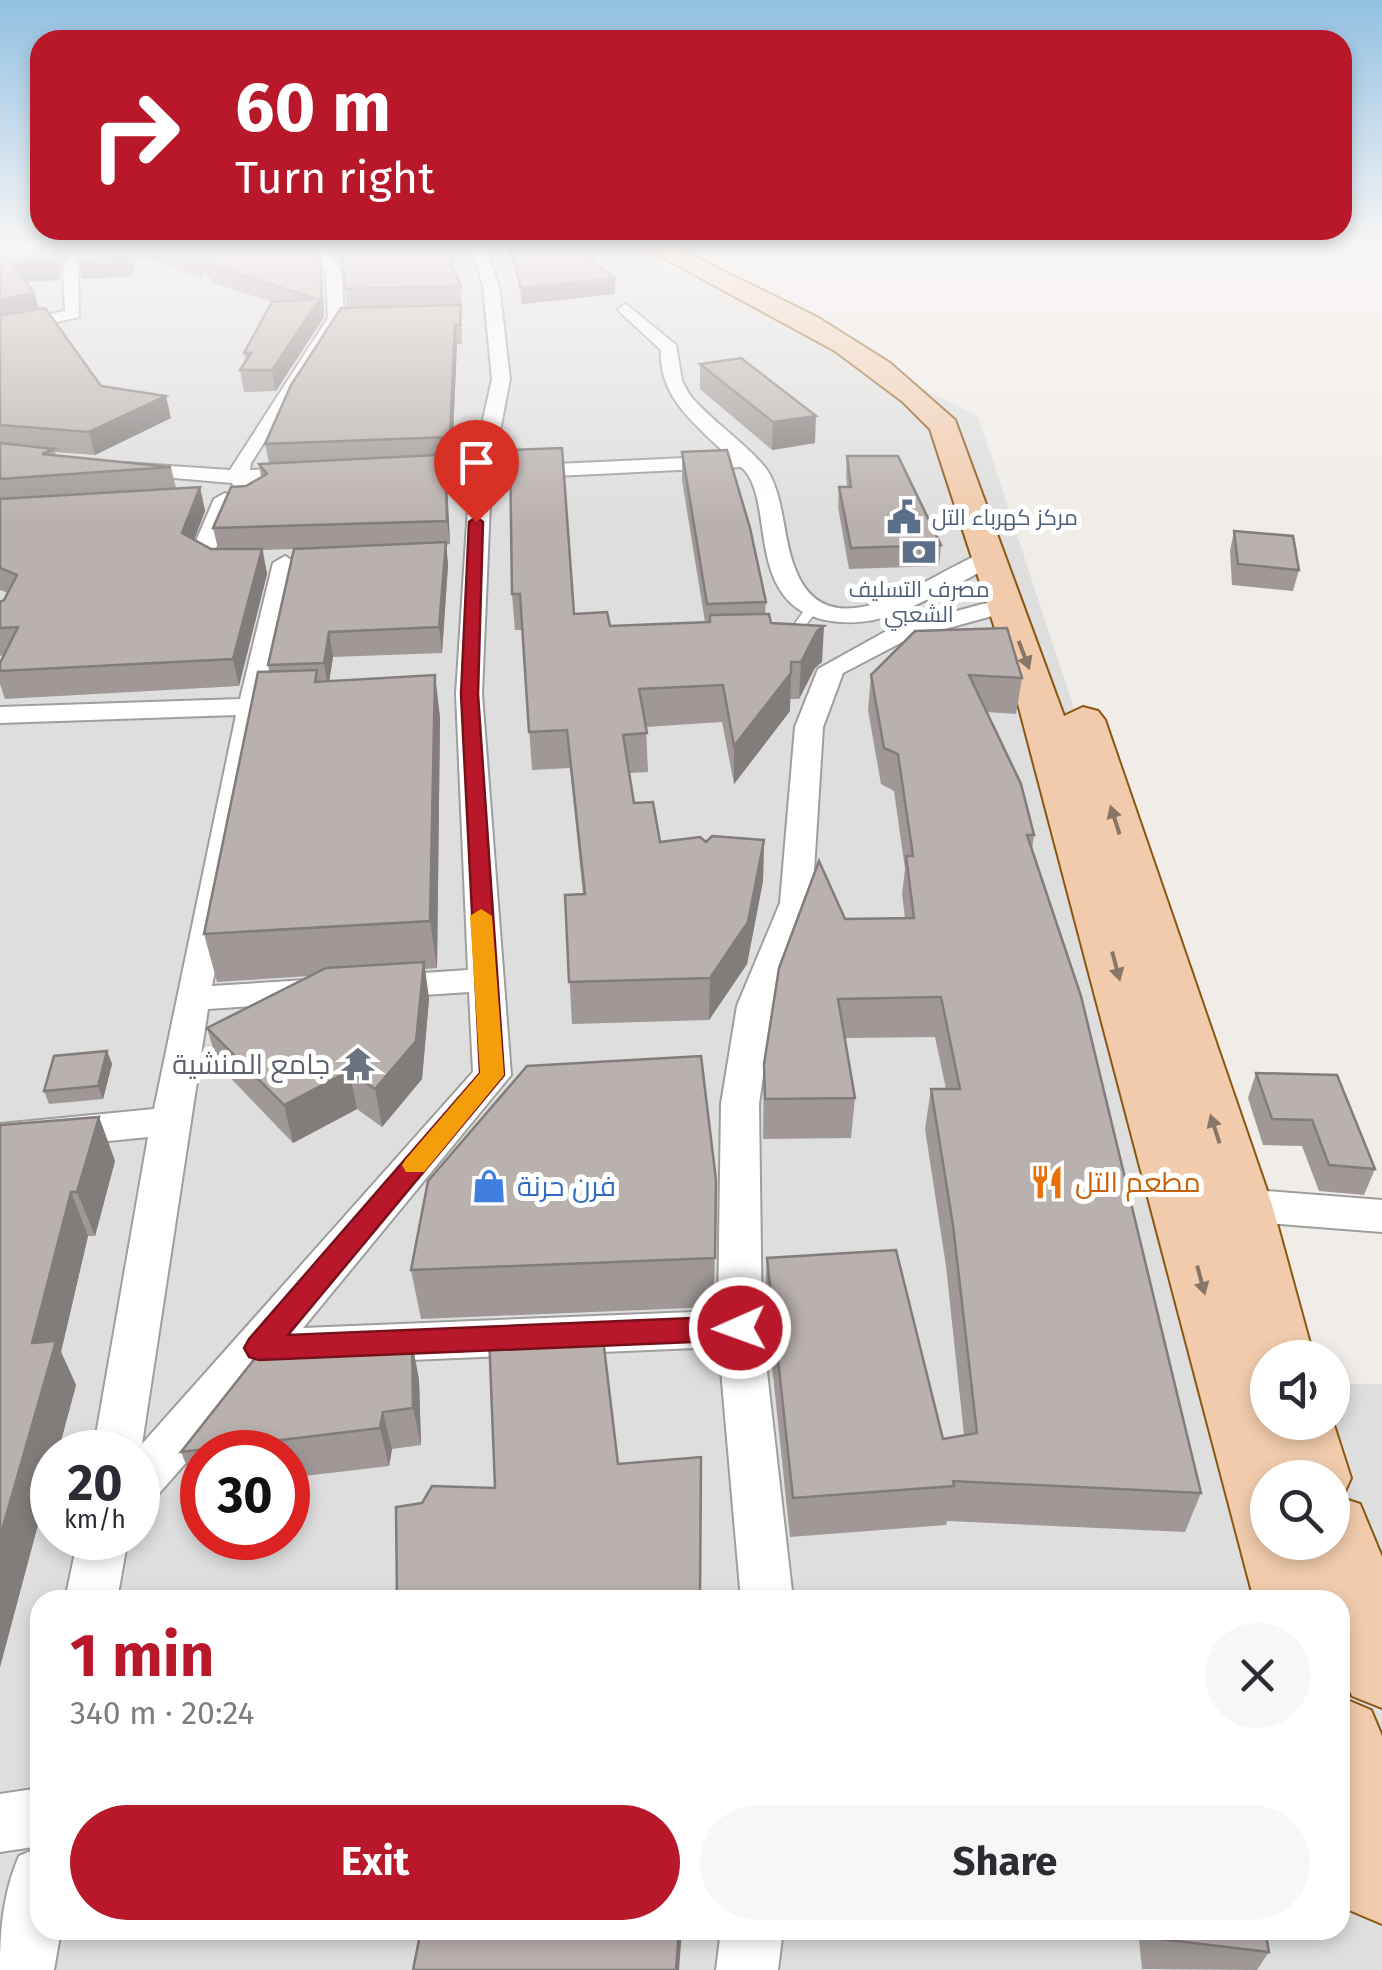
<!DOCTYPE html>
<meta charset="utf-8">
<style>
body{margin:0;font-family:"Fira Sans",Cairo,sans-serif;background:#f7f7f7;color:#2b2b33;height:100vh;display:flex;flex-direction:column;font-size:38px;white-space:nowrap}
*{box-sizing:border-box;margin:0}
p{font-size:32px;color:#7c7c81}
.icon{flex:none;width:55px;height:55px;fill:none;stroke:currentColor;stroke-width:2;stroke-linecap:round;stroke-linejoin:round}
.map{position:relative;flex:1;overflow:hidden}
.details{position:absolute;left:30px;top:1590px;width:1320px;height:350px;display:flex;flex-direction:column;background:#fff;border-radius:30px;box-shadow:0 5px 15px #0003}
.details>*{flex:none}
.guide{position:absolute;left:30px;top:30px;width:1322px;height:210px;border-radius:30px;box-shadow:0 5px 15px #0003;background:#b9182a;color:#fff;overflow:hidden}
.controls{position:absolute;left:1250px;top:1340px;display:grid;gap:20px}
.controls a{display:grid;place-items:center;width:100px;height:100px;border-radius:50%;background:#fff;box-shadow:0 5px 15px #0003;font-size:50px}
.speed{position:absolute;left:30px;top:1430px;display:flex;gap:20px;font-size:50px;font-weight:700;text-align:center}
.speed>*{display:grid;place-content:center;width:130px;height:130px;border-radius:50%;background:#fff;box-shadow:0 5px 15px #0003;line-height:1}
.speed small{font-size:25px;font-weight:400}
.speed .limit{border:15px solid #d22;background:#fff;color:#111}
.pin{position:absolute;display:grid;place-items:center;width:85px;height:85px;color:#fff;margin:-102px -42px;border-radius:50% 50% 50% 0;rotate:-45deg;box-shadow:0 0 10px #0007}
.pin .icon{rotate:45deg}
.me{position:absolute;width:110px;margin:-55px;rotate:268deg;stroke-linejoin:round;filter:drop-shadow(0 0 8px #0008)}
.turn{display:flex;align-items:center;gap:35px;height:210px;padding:0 40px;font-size:45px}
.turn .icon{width:130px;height:130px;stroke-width:2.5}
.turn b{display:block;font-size:70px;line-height:85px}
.round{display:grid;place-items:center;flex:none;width:105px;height:105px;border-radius:52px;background:#f7f7f7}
.summary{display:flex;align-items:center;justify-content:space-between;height:170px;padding:0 40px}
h1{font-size:60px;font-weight:700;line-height:75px;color:#b9182a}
.button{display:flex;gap:20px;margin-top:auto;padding:20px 40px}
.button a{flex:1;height:115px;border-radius:60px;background:#b9182a;color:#fff;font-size:40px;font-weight:700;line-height:115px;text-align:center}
.button a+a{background:#f7f7f7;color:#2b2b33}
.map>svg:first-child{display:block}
</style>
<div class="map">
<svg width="1382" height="1970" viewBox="0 0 1382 1970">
<rect width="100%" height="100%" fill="#f0ece8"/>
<path fill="#dedede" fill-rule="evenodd" d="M0 246H630L978 416 1287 1357 1268 1358V1422H1332L1333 1384H1382V1970H0ZM52 1452H138V1538H52ZM202 1452H288V1538H202ZM1268 1478H1332V1542H1268ZM40 1600H1340V1930H40Z"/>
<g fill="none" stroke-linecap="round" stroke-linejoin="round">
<g stroke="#9e9e9e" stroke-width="3">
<path id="lane" d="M812 604 818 608C807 625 798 639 776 639V633L793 626 808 605Z"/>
</g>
<g stroke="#9e9e9e" stroke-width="4">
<g id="street">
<path d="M81 246H97L78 269 79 317 0 335V325L65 311 63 269Z"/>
<path d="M313 246H327L342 275 344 318 251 463 250 470 308 468 318 474 315 478 253 483 259 494 248 500 240 499 232 483 118 473 115 469 118 465 125 463 230 470 328 318 326 275Z"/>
<path d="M471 246H485L499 286 510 379 493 467 728 456C697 426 658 397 661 350L620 312 618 309 626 304 676 345 682 381 689 394C708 419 759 453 770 475 785 504 783 541 796 571 830 656 931 573 982 553L990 551 1002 558C993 567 916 606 900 612 875 622 851 625 825 620 742 602 777 496 741 467L491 479 482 694 511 1075 303 1328 718 1311 721 1104 737 1006 780 903 795 727 818 669 890 629 1005 598 1017 605 1014 610 908 639 843 673 823 727 812 903 773 1006 759 1104 762 1328 793 1600H741L719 1347 271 1366 155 1498 138 1505V1452H93L148 1137 0 1152V1124L154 1109 236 715 0 723V707L240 699 273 563 285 556 297 563 267 698 279 700 283 706 279 712 264 714 212 986 322 979 334 982 340 990 334 998 322 1001 208 1009 142 1444 473 1072 469 992 379 998 367 995 361 987 367 979 379 976 468 970 456 694 470 477 400 476 390 470 400 464 473 465 492 379 483 286Z"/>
<path d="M225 493 236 499 214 553 220 558 245 559 249 564C230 579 205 572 190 555L214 499Z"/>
<path d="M1240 1189 1382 1200V1232L1240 1221 1225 1216 1219 1205 1225 1194Z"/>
<path d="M78 1538H128L117 1600H65Z"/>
<path d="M40 1788V1846L0 1852V1794Z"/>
<path d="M40 1847V1930H61L54 1970H0C0 1930 3 1893 19 1856Z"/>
<path d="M721 1930H783L778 1970H716Z"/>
</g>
</g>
<g stroke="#8b5512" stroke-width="4">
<g id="primary">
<path d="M642 246H672L817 317 890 363 955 420 1064 716 1083 707 1098 711 1105 720 1272 1205 1314 1358H1268V1422H1333L1351 1478 1342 1498 1360 1504 1382 1557V1708L1352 1696 1340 1667V1600H1254L1012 681 930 429 903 402 835 351ZM1268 1478H1332V1542H1268Z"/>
<path d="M1340 1697 1371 1710 1382 1736V1924L1349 1910 1340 1889Z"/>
</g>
</g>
<use href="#lane" fill="#fff" fill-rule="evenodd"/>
<use href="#street" fill="#fff" fill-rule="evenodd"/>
<use href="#primary" fill="#f1cbac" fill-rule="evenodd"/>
</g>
<g fill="#9f9896">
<path d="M0 246 60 267V280L26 282 34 293 39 309 101 386 171 418 95 455 55 452 56 456 171 467 176 488 200 487 205 511 194 540 211 549H218L213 528 246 486 261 477 259 464 269 463 265 444 347 308 344 271 332 246H457L453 269 461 286 462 306H461L462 344H457L452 458 445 459 450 544 446 545 448 565 442 653 333 657 329 681 435 675 440 718 437 968 425 969 429 999 422 1079 382 1127 357 1109 293 1143 218 1065 207 1028 310 976 217 982 204 934 269 671 268 665 294 549 263 550 267 574 239 686 5 699 0 684V663L4 655 0 656V602L4 600 8 593 0 590Z"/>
<path d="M82 246H314L322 276 324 317 276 391 244 392 240 370 246 361 244 353 271 302 214 283 203 271 202 278 137 256 132 276 82 279 77 260Z"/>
<path d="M505 246H574L615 278V294L522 304 515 268Z"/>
<path d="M700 364 815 443 772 450 700 389Z"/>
<path d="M510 450 574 614 610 626 705 622 682 480V452L766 602 765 614 771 623 822 662 815 668 799 699H790V711L734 784 722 722 646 727 648 772 629 773 634 803 660 842 764 840 763 881 747 964 709 1020 572 1024 565 895 583 894 570 768 532 770 522 630H515L512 594Z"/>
<path d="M847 456 941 545 939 566 849 569 838 507 839 487H847L846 475Z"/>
<path d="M1234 531 1299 570 1293 591 1232 585 1230 551Z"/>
<path d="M915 631 1022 678 1016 714 987 712 1034 835 1032 849 1201 1493 1185 1532 947 1521 946 1525 790 1537 765 1299 767 1258 943 1439 964 1435 946 1266 925 1129 931 1089H946L935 1037 845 1038 855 1098 851 1138 763 1139 764 1064 845 919 905 918 902 894 905 869 894 791 881 784 868 710 871 675Z"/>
<path d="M107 1051 112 1064 103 1099 49 1104 44 1091Z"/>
<path d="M1256 1073 1375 1169 1364 1195 1319 1191 1302 1146 1263 1145 1248 1098Z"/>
<path d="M99 1117 115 1161 95 1236H88L61 1352 76 1385 58 1452H52V1472L0 1667V1125Z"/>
<path d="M716 1180 714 1307 421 1319 411 1270Z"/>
<path d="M412 1342 419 1380 421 1445 392 1449 389 1466 288 1478V1452H202V1489H196L181 1452Z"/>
<path d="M1138 1930H1265L1269 1952 1257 1970 1142 1969Z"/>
</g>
<g fill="#827c7a">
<path d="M57 246H76L60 267V280L18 282 13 264 55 248Z"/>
<path d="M131 246H135L137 256 132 276 82 279 77 260Z"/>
<path d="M452 246H457L452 280 450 261Z"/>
<path d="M200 253 203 271 202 278 198 260Z"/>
<path d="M320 257 322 276 324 317 276 391 272 370 321 297Z"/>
<path d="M615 278V294L522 304 521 288Z"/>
<path d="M34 293 40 313 0 321V300Z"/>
<path d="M455 325 457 344 452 458 450 437Z"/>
<path d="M166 396 171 418 95 455 89 432Z"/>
<path d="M816 416 815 443 772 450 773 422Z"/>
<path d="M445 456 447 479 450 544 447 521Z"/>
<path d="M200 487 205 511 187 558 182 533Z"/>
<path d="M446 542 448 565 442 653 439 627Z"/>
<path d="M262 549 267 574 239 686 233 659Z"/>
<path d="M824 626 822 662 815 668 799 699 801 662 817 631Z"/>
<path d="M329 632 333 657 328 689 324 663Z"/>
<path d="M791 673 790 711 734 784V746Z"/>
<path d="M435 675 440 718 437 968 430 921Z"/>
<path d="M764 840 763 881 747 964 709 1020 710 978Z"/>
<path d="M424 962 429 999 422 1079 382 1127 375 1089Z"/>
<path d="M107 1051 112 1064 103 1099 98 1086Z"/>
<path d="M349 1071 357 1109 293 1143 284 1105Z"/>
<path d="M99 1117 115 1161 95 1236 77 1192Z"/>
<path d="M71 1192 88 1236 61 1352 76 1385 58 1452H52V1472L0 1667V1537L32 1343Z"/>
<path d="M412 1342 419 1380 421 1445 413 1408Z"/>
<path d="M383 1412 392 1449 389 1466 380 1428Z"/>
<path d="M679 1930H682L679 1970H676Z"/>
</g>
<g fill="#b9b1ae" stroke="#827c7a" stroke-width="2.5">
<path d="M0 246H57L55 248V261L13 264 34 293 0 300Z"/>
<path d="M82 246H131L128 257 77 260V252Z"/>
<path d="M158 246H314L320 257 321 297 272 370H240L251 353H244L272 302 316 299 210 264 200 253 198 260Z"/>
<path d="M338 246H452L450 261 461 286 345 289 343 256Z"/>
<path d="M510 246H574L615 278 521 288Z"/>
<path d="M461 305 460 325H455L450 437 265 444 291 385 341 308Z"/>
<path d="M45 308 101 386 166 396 89 432 0 425V316Z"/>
<path d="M741 358 816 416 773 422 700 364Z"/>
<path d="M0 443 54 449 42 454 171 467 0 479Z"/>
<path d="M562 448 574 614 607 612 610 626 710 622V615L769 614 771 623 824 626 817 631 801 662H791V673L734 746 723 685 639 689 647 733 623 735 634 803 653 802 660 842 700 837 706 842 712 836 764 840 748 922 710 978 569 982 565 895 585 894 567 730 529 732 520 594H512L510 450Z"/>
<path d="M727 450 750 528 766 602 707 604 682 452Z"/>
<path d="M436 455 445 456 447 521 213 528 231 487 246 486 267 474 259 464Z"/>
<path d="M847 456H898L941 545 851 548 839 487H851Z"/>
<path d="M200 487 182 533 211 549H262L233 659 0 671V663L18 627 0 628V602L4 600 17 575 0 568V499Z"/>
<path d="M1234 531 1293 536 1299 570 1238 564Z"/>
<path d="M446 542 439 627 329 632 324 663 268 665 294 549Z"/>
<path d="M1007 628 1022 678 969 675 1021 784 1034 835H1027L1081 996 1201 1493 953 1481 954 1486 793 1498 767 1258 896 1250 943 1439 977 1433 953 1225 931 1089H960L941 997 838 999 855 1098 765 1099 764 1064 779 968 819 861 845 919 914 918 906 856H913L898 754 884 748 871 675 915 631Z"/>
<path d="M317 670 315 682 435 675 430 921 204 934 258 672Z"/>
<path d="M424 962 416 1041 375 1089 349 1071 284 1105 207 1028 326 968Z"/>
<path d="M107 1051 98 1086 44 1091 54 1056Z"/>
<path d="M701 1056 716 1180 715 1258 411 1270 428 1181 527 1066Z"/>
<path d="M1256 1073 1337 1075 1375 1169 1329 1165 1312 1120 1272 1119Z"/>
<path d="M99 1117 77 1192H71L32 1343 56 1341 0 1537V1125Z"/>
<path d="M601 1322 618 1464 701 1457 700 1600H397L396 1507 422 1503 432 1486 495 1488 489 1334Z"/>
<path d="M412 1342 413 1408 383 1412 380 1428 181 1452 260 1352Z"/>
<path d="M421 1930H679L676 1970H413Z"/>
<path d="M1158 1930H1265L1269 1952 1159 1939Z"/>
</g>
<defs><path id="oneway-solid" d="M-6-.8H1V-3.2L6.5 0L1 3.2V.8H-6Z" transform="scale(2.5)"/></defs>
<g fill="#897666">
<use href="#oneway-solid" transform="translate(1024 655) rotate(69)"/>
<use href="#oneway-solid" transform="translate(1115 820) rotate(-108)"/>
<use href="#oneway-solid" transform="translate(1116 966) rotate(75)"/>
<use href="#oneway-solid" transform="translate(1215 1129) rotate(-108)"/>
<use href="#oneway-solid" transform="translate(1201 1280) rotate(75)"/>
</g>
<linearGradient id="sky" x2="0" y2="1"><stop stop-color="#91c0e2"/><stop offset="0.47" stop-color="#f8f6f5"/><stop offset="1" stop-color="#f8f6f5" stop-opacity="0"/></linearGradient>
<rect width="1382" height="522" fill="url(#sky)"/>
<path fill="#b9182a" stroke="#78101b" stroke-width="2.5" d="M476 517 483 522 478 694 504 1075 288 1335 740 1316 750 1319 754 1328 750 1336 740 1340 259 1360 249 1357 244 1348 249 1339 480 1073 461 694 469 522Z"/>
<path fill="#f59e0b" d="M481 909 492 916 504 1075 424 1172H406L402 1165 406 1159 480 1073 470 916Z"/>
<defs>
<g id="civic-bare" transform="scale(2.7)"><path d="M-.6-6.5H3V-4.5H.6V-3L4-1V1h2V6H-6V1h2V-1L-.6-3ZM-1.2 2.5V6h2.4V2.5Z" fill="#5c6f8a" stroke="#fff" stroke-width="2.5" paint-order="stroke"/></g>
<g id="bank-bare" transform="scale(2.7)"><path d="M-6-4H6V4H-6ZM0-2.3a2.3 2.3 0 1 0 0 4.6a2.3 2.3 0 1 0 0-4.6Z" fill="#5c6f8a" stroke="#fff" stroke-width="2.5" paint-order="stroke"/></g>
<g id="temple-bare" transform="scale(2.7)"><path d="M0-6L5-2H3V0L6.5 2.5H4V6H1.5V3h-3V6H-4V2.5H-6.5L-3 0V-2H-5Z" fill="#6b7280" stroke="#fff" stroke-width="2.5" paint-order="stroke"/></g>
<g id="restaurant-bare" transform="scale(2.7)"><path d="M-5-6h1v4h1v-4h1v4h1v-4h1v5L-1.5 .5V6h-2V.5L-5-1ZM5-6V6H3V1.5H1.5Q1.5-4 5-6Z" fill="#e8710a" stroke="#fff" stroke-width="2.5" paint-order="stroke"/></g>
<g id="shop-bare" transform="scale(2.7)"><path d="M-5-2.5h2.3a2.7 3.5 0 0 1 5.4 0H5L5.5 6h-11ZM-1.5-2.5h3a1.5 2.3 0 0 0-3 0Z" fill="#3f7fe0" stroke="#fff" stroke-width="2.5" paint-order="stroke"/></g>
</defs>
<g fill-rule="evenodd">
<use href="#civic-bare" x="904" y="517"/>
<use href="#bank-bare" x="919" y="552"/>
<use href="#temple-bare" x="358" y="1064"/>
<use href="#restaurant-bare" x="1047" y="1182"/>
<use href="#shop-bare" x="489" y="1186"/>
</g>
<g text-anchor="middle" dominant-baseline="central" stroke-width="10" stroke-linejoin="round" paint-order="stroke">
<g font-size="22" fill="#4e5e75" stroke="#fff" text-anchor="start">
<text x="932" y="517">مركز كهرباء التل</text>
<text x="919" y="589" text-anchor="middle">مصرف التسليف<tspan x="919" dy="25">الشعبي</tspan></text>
</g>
<g font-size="28" fill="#5b616d" stroke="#fff" text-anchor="end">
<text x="330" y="1064">جامع المنشية</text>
</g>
<g font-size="28" fill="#c56008" stroke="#fff" text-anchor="start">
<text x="1075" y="1182">مطعم التل</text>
</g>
<g font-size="28" fill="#366cbe" stroke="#fff" text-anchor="start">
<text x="517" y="1186">فرن حرنة</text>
</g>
</g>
</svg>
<div class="controls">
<a><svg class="icon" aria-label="sound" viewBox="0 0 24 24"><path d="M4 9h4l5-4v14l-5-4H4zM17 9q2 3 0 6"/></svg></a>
<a><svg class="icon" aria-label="search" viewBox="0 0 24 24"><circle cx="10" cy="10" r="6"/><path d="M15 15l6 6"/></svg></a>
</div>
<div class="speed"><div>20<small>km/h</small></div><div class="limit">30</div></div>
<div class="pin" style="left:476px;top:522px;background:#d93025"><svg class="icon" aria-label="arrive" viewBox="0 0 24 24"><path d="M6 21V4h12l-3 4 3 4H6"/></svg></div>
<svg class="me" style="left:740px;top:1328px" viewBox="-20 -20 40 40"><circle r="17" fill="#b9182a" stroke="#fff" stroke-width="3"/><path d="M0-11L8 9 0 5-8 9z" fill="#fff"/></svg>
<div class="guide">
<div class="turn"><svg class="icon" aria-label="right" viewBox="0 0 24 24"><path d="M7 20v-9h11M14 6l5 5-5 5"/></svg><div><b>60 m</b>Turn right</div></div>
</div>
<section class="details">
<div class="summary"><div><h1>1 min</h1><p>340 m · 20:24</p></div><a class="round"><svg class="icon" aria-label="close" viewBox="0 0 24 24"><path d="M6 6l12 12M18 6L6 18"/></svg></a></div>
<div class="button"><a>Exit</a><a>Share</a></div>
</section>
</div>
